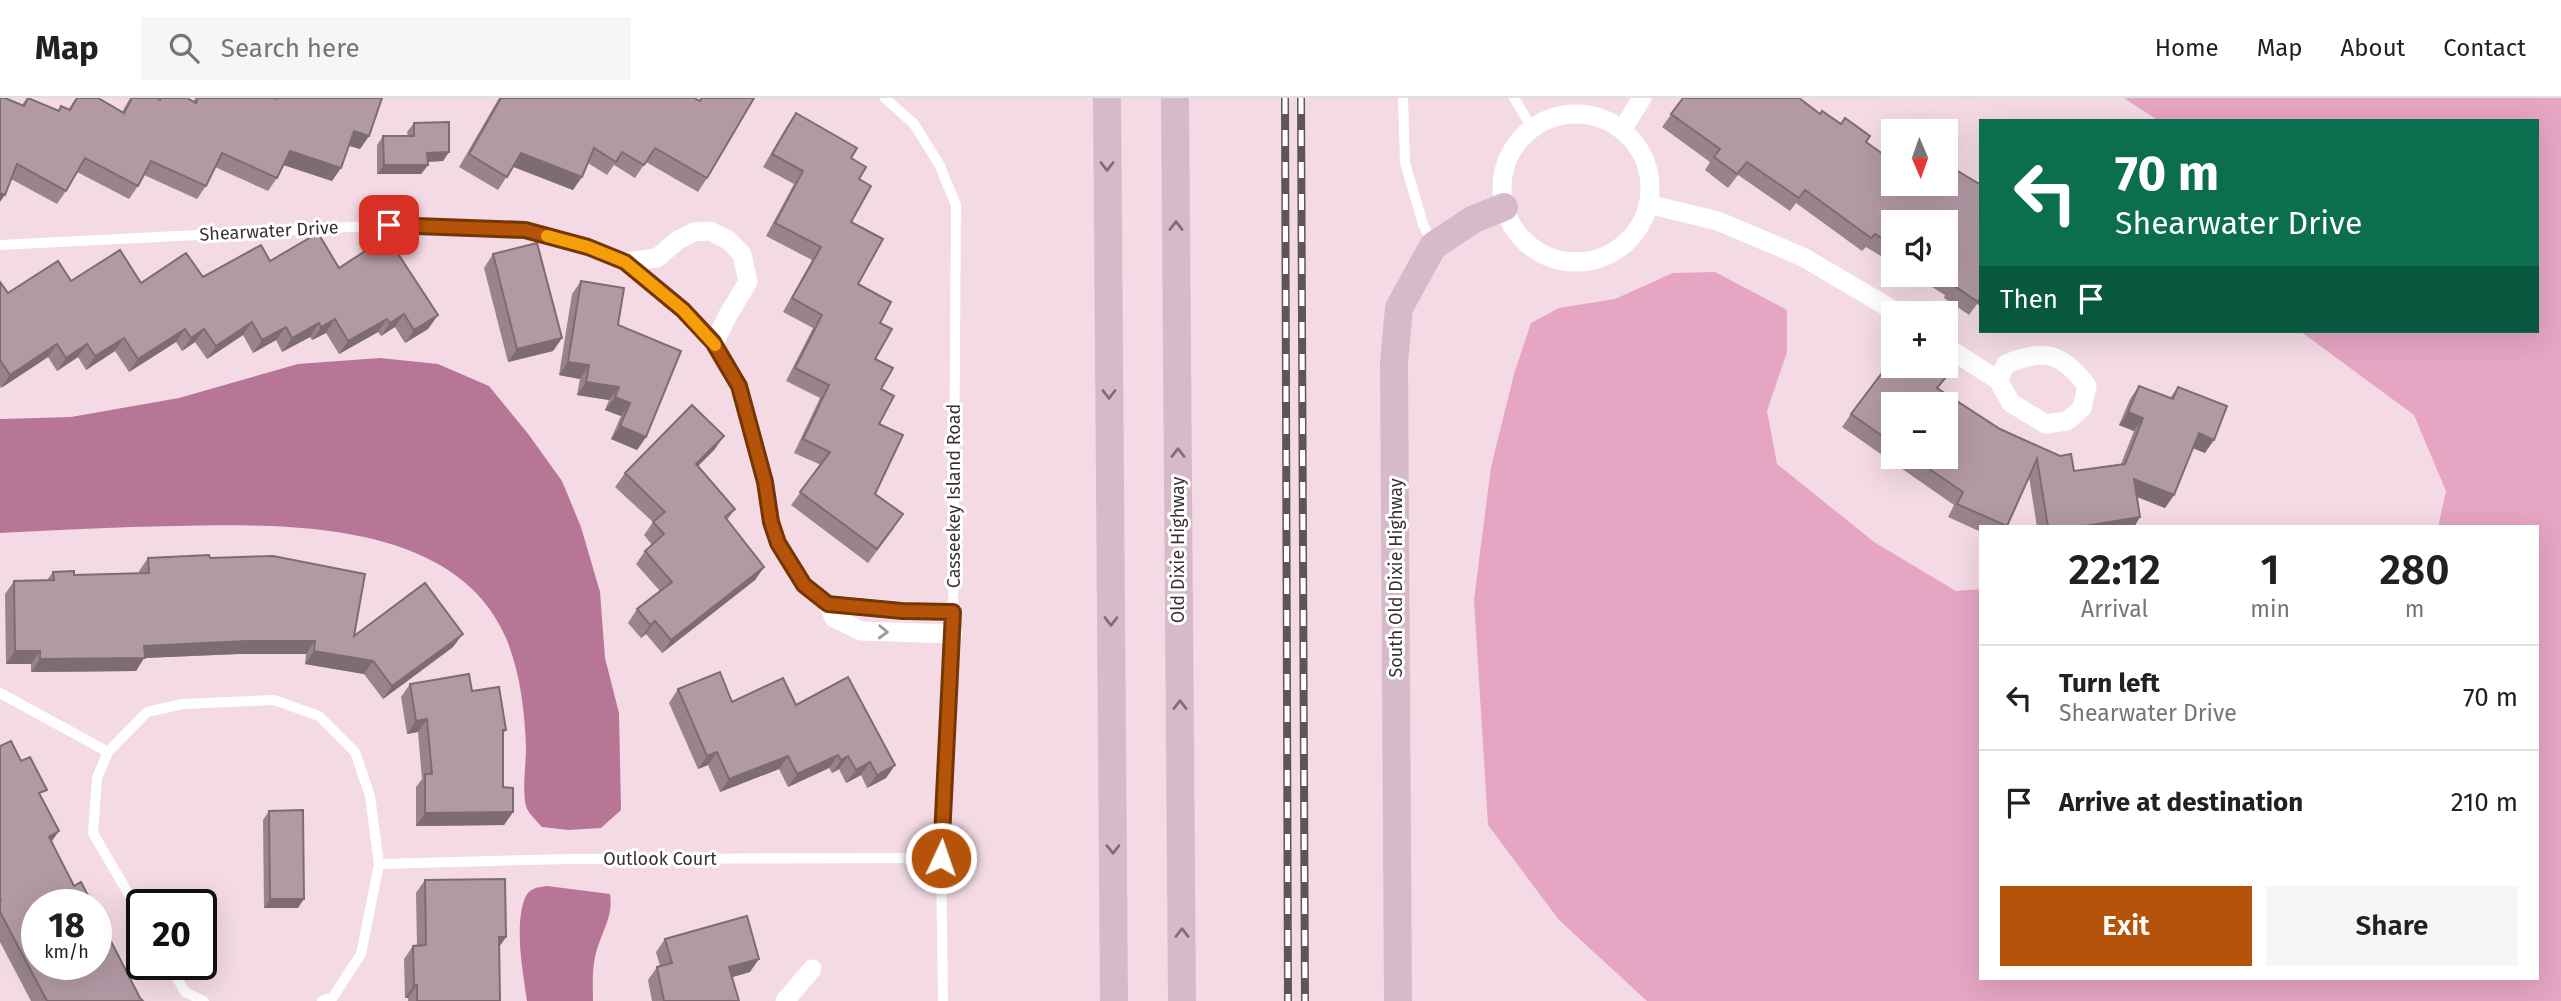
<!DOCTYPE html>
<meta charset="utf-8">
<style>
body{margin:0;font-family:"Fira Sans",sans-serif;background:#f6f6f6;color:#202124;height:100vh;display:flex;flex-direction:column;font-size:26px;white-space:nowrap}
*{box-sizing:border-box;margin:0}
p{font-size:23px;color:#757577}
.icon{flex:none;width:38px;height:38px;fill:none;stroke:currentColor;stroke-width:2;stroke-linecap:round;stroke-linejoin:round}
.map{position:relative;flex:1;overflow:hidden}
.details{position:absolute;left:1979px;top:427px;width:560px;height:455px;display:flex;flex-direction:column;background:#fff;border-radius:0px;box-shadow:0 7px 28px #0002}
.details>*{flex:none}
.guide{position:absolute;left:1979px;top:21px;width:560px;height:214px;border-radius:0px;box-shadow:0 7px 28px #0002;background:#0b6e4f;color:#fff;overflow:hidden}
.needle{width:46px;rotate:178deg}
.fabs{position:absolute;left:1881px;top:21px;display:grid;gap:14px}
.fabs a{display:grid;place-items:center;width:77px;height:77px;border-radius:0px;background:#fff;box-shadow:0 7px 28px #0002;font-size:35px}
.speed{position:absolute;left:21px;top:791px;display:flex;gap:14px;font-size:35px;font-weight:700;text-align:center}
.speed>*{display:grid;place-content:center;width:91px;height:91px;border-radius:50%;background:#fff;box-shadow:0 7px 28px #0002;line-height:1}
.speed small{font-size:18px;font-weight:400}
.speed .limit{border:4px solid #111;border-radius:10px;background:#fff;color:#111}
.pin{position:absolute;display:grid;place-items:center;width:60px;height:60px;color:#fff;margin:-30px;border-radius:14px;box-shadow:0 4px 10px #0006}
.me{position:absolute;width:77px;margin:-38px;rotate:3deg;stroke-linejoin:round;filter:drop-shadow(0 0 5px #0008)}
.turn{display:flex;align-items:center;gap:24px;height:147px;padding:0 21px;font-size:32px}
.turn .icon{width:91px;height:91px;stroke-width:2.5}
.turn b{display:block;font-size:49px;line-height:60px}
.then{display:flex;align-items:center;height:66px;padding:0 21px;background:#0003;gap:14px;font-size:26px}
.eta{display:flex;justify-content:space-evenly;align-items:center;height:119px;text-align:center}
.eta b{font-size:42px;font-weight:600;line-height:49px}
.primary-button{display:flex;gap:14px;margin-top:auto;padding:14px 21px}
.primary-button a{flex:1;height:80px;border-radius:0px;background:#b45309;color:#fff;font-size:28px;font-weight:600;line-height:80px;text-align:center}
.primary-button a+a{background:#f6f6f6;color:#202124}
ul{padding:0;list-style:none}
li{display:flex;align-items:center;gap:21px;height:105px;padding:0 21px;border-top:2px solid #e0e0e0}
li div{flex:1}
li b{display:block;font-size:26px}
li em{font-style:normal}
header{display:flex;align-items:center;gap:42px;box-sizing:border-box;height:98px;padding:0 35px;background:#fff;border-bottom:2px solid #e0e0e0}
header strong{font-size:33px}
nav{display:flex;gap:38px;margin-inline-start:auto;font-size:24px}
.search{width:490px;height:63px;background:#f6f6f6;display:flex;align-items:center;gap:18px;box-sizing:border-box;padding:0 24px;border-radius:0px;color:#757577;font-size:26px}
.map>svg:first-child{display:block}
</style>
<header>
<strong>Map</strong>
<div class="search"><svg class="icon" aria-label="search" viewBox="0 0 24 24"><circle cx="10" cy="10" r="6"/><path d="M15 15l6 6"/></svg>Search here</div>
<nav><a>Home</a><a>Map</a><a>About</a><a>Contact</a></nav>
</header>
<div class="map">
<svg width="2561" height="903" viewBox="0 0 2561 903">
<rect width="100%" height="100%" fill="#f3dae5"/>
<path fill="#e5a5c3" d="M2124 0H2561V903H1647L1559 822 1488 727 1474 502 1491 369 1514 276 1531 225 1559 210 1615 201 1673 175 1715 174 1787 212V254L1767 313 1777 366 1874 444 1956 493 1981 491V880H2538V429H2438L2446 393 2414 317 2300 233H2538V23H2159Z"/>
<g fill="#b77695">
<path d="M380 260 438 266 489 288 529 337 562 383 581 429 600 494 605 560 619 615 621 712 601 730 568 732 542 729C537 723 528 715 526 708 522 692 526 666 526 650 525 615 520 573 506 540 455 421 283 426 175 428 117 429 58 432 0 435V321L71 319 179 300 298 266Z"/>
<path d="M547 788 610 796C614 819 600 836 595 859 592 873 593 888 593 903H527C523 874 514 827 525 800 529 790 538 789 547 788Z"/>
</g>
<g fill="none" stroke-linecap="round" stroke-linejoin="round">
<g stroke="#fff" stroke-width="10">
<path d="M885 0 914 26 939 66 956 107 953 536 941 760 943 903"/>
<path d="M1403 0 1405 65 1423 126 1433 147"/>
<path d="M1514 0 1532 30"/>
<path d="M0 147 410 126 525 132 588 149 626 164 683 212 714 245 739 288 754 340 771 424 778 445 804 487 828 506"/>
<path d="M0 595 108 654"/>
<path d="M379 766 570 761 941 760"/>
<path d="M142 819 93 735 97 680 108 654 147 614 183 606 274 602 319 618 355 654 370 698 379 766 361 856 333 899 322 903"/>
<path d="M169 866 185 894 204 903"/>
</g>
<g stroke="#fff" stroke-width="19">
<circle cx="1576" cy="90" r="74"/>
<path d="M1622 32 1642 0"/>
<path d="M1648 106 1718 123 1803 159 1898 215"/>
<path d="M626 164 657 160 678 142 694 134 710 133 728 142 742 156 748 184 728 217 714 245"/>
<path d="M1946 249 1998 282 2011 305 2046 326 2067 323 2082 310 2087 288C2062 255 2045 250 2006 266L1998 282"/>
<path d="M953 536 861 533 834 520 828 506 902 513 953 514"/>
<path d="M785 903 812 871"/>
</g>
<g stroke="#d7bac9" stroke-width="28">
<path d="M1107 0 1114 903"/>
<path d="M1175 0 1182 903"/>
<path d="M1398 903 1394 265 1399 210 1433 148 1474 121 1504 109"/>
</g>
<g stroke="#60545a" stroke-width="8">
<g id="rail">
<path d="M1285 0 1288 903"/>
<path d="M1301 0 1305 903"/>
</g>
</g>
<use href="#rail" stroke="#fff" stroke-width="5" stroke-dasharray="16" stroke-linecap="butt"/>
</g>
<g fill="#99848e" fill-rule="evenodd">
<path d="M27 0 58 13 68 12 76 0H98L122 14 130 0H157L159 1 160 0H187L194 3 195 0H382L369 38 360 51 349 48 332 83 283 67 277 80 268 93 215 69 206 88 197 101 144 77 138 88 129 101 77 74 66 93 57 106 11 81 22 7Z"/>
<path d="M499 0H694L699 3 700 0H754L707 80 698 94 646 64 635 80 614 67 607 77 588 65 573 92 513 69 498 92 459 69Z"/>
<path d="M1683 0 1820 16 1866 44 1894 86 1981 87V209L1977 206 1969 217 1944 200 1945 197 1912 177H1946L1894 124V166L1866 149 1862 153 1796 105 1790 113 1738 77 1728 90 1705 72 1710 64 1662 29Z"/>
<path d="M796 15 851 60 859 81 851 124 858 186 880 225 875 261 881 291 875 396 894 430 868 465 791 407 821 367 794 355 820 300 786 283 813 230 783 214 812 162 766 138 794 86 763 69 787 28Z"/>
<path d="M414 25 449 54 443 63 427 64 428 67 421 76H377V47L383 38H408L407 34Z"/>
<path d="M493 156 562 240 553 253 508 264 484 170Z"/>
<path d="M270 163 339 170 438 217 428 231 405 245 395 229 381 238 378 234 339 256 326 235 312 242 310 239 282 254 276 242 253 255 243 237 207 261 195 244 182 253 176 244 129 274 115 253 86 272 78 259 57 273 48 259 1 290 0 288V184L8 195 71 183 141 185 203 179Z"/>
<path d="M581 183 618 227 646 339 637 352 611 341 621 318 605 312 609 302 577 297 580 281 559 277 572 196Z"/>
<path d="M2139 288 2170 300 2178 289 2205 355 2193 350 2174 397 2165 410 2137 399 2140 419 2134 429H2037L2029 379 2006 429H1981V434L1948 419 1954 407 1842 329 1851 316 1938 291 2000 331 2074 373 2121 366 2134 333 2119 327 2130 301ZM1894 306 1946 359H1894Z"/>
<path d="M715 351 698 368 735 411 727 422 764 469 755 482 662 555 646 536 641 540 628 525 637 511 660 493 636 466 645 453 652 447 644 437 653 424 615 389 625 375Z"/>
<path d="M148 460H210L354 538 453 549 383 601 364 576 305 566 306 556H238L144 560 136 573 31 574V566H6L5 496 14 483 47 482 53 474 74 477 139 476V473Z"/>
<path d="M410 586 472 593 506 632 503 636V689L513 714 504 727 416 728V689L422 681 418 634 407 636 401 599Z"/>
<path d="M678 591 732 604 796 607 895 667 886 680 867 690 861 677 846 685 839 671 832 675 829 670 788 689 779 671 720 694 708 667 698 671 669 605Z"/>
<path d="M0 648 21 663 41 699 51 744 74 788 140 900 143 903H31L0 844Z"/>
<path d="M269 713 298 810H264L263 722Z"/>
<path d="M425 782 506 839 499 849 500 903H408V900H405L404 861 413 848H417L416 795Z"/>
<path d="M665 841 750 874 732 879 739 903H652L648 882 657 869 660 868 656 854Z"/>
</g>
<g fill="#7d6c74">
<path d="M354 33 369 38 360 51 345 46Z"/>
<path d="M290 53 341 70 332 83 281 66Z"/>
<path d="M449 54 443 63 421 64 427 55Z"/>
<path d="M521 55 582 79 573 92 512 68Z"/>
<path d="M384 67H428L421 76H377Z"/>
<path d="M0 95 5 97 0 104Z"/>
<path d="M404 216 395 229 381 238 390 225Z"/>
<path d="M438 217 428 231 405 245 414 232Z"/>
<path d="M335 221 326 235 312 242 321 229Z"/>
<path d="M387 221 378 234 339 256 348 243Z"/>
<path d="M252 224 243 237 207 261 216 248Z"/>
<path d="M319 225 310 239 282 254 292 240Z"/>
<path d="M286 229 276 242 253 255 262 242Z"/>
<path d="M185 231 176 244 129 274 138 261Z"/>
<path d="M204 231 195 244 182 253 191 240Z"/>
<path d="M124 240 115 253 86 272 95 258Z"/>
<path d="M562 240 553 253 508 264 517 251Z"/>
<path d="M57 246 48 259 1 290 10 277Z"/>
<path d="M87 246 78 259 57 273 66 260Z"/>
<path d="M568 264 589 267 580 281 559 277Z"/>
<path d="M586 284 619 289 609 302 577 297Z"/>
<path d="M615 299 630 305 621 318 605 312Z"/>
<path d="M2128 314 2143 320 2134 333 2119 327Z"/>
<path d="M620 328 646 339 637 352 611 341Z"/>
<path d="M2199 335 2214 342 2205 355 2190 349Z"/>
<path d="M724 338 715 351 687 379 696 366Z"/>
<path d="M2134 381 2174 397 2165 410 2125 394Z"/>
<path d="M2140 419 2134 429H2079Z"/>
<path d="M764 469 755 482 662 555 671 542Z"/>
<path d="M655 523 646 536 641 540 650 527Z"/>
<path d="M463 536 453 549 383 601 392 588Z"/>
<path d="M247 543H315L306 556H238L144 560 136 573 31 574 40 561 144 548Z"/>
<path d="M15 553H40L31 566H6Z"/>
<path d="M314 553 373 563 364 576 305 566Z"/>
<path d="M427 621 418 634 407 636 416 623Z"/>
<path d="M717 654 708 667 698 671 707 658Z"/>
<path d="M838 657 829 670 788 689 797 676Z"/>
<path d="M788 658 779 671 720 694 729 681Z"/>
<path d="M848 658 839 671 832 675 841 662Z"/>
<path d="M870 664 861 677 846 685 856 672Z"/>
<path d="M895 667 886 680 867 690 877 677Z"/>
<path d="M513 714 504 727 416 728 425 715Z"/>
<path d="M59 733 50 746 49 739Z"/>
<path d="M270 801H304L298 810H264Z"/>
<path d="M499 839H506L497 852Z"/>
<path d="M759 861 750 874 719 883 729 869Z"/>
<path d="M414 887H417L408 900H405Z"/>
</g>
<g fill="#b29aa5" stroke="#7d6c74" stroke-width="2">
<path d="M0 0H5L24 8 28 0 59 13 61 8 70 12 77 0H98L124 15 132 0H157L160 2 161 0H187L196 5 198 0H273L277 1V0H382L369 38 354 33 341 70 290 53 277 80 222 55 206 88 151 63 138 88 85 60 66 93 17 66 5 97 0 95Z"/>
<path d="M501 0H694L700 3 702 0H754L707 80 655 50 644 67 622 54 616 64 594 50 582 79 521 55 507 79 469 56Z"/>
<path d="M1683 0H1799L1820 16 1822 13 1841 26 1845 20 1870 38 1866 44 1894 64V86H1946V66L1981 87V199L1978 204 1953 187 1954 184 1942 177H1946V124H1894V147L1875 136 1871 140 1805 92 1799 100 1747 64 1737 76 1714 59 1720 51 1671 16Z"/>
<path d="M796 15 857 50 851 60 866 69 859 81 871 88 851 124 883 141 858 186 891 204 880 225 892 231 875 261 893 270 881 291 894 298 879 326 903 337 875 396 903 416 877 451 800 394 830 354 803 341 829 287 795 270 822 217 792 200 821 149 775 125 803 73 772 56Z"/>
<path d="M449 24V54L427 55 428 67H384L383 38H414V25Z"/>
<path d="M318 135 339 170 387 139 438 217 414 232 404 216 390 225 387 221 348 243 335 221 321 229 319 225 292 240 286 229 262 242 252 224 216 248 204 231 191 240 185 231 138 261 124 240 95 258 87 246 66 260 57 246 10 277 0 262V184L8 195 58 163 71 183 120 152 141 185 186 155 203 179 261 147 270 163Z"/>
<path d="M537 145 562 240 517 251 493 156Z"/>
<path d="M581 183 624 190 618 227 681 253 646 339 620 328 630 305 615 299 619 289 586 284 589 267 568 264Z"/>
<path d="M1894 259V268H1930L1946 279 1937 290 2000 331 2060 358 2071 356 2074 373 2125 366 2143 320 2128 314 2139 288 2173 301 2178 289 2227 308 2214 342 2199 335 2174 397 2134 381 2140 419 2079 429H2048L2037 361 2007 428 1957 406 1963 394 1912 359H1946V306H1894V346L1851 316Z"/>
<path d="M692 307 724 338 696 366 735 411 725 419 764 469 671 542 655 523 650 527 637 511 672 484 645 453 664 436 653 424 665 414 625 375Z"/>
<path d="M209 457 210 460 273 458 365 476 354 538 425 485 463 536 392 588 373 563 314 553 315 543H247L144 548 145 560 40 561V553H15L14 483 54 482 53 474 74 473V477L149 475 148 460Z"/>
<path d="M720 574 732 604 783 580 796 607 848 579 895 667 877 677 870 664 856 672 848 658 841 662 838 657 797 676 788 658 729 681 717 654 707 658 678 591Z"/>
<path d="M469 576 472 593 499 589 506 632H503V689L513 690V714L425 715V676H432L427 621 416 623 410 586Z"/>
<path d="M11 643 21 663 30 659 47 692 39 695 59 733 49 739 74 788 81 784 93 807H37V866H96V814L140 900 143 903H47L0 814V803L1 802 0 800V648Z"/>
<path d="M303 712 304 801H270L269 713Z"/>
<path d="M505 781 506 839H499L500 903H417V887H414L413 848 426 847 425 782Z"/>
<path d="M747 818 759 861 729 869 739 903H664L657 869 672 865 665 841Z"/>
</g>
<defs><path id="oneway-chevron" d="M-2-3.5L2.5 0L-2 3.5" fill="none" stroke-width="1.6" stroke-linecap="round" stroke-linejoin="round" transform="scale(1.75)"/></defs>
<g stroke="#806e77">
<use href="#oneway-chevron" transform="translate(1107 68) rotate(90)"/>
<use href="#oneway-chevron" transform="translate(1176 128) rotate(-90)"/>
<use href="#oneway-chevron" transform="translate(1109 296) rotate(90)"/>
<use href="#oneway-chevron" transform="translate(1178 355) rotate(-90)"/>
<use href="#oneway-chevron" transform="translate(1111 523) rotate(90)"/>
<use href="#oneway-chevron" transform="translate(1180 607) rotate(-90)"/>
<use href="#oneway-chevron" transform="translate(1113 751) rotate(90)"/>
<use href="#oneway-chevron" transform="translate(1182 835) rotate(-90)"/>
</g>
<use stroke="#9c989a" href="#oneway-chevron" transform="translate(883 534) rotate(2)"/>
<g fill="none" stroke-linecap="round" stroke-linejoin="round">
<g stroke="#753606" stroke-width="18">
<path id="route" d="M389 127 525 132 588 149 625 164 683 212 713 244 739 288 765 384 771 424 778 445 804 487 828 506 902 513 953 514 941 760"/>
</g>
<use href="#route" stroke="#b45309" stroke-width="12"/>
<path stroke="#f59e0b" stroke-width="12" d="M547 138 588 149 625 164 683 212 715 247"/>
</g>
<g text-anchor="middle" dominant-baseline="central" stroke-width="6" stroke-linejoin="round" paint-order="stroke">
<g font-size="18" fill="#393034" stroke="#fff">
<text transform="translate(269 133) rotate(-3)">Shearwater Drive</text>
<text transform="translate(954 398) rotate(-90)">Casseekey Island Road</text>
<text transform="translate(1178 452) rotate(-90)">Old Dixie Highway</text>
<text transform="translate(1396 480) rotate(-90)">South Old Dixie Highway</text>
<text x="660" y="761">Outlook Court</text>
</g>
</g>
</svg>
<div class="fabs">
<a><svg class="needle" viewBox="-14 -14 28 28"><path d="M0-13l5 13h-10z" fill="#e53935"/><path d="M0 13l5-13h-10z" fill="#757577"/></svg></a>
<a><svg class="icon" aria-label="sound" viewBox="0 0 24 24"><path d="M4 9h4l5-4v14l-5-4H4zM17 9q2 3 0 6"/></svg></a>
<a>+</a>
<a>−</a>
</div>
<div class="speed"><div>18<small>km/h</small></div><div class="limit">20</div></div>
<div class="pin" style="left:389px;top:127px;background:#d93025"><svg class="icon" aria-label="arrive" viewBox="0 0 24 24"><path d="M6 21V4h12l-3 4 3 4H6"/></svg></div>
<svg class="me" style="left:941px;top:760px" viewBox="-20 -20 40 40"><circle r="17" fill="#b45309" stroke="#fff" stroke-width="3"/><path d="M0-11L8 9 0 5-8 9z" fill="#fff"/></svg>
<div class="guide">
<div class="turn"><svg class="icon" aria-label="left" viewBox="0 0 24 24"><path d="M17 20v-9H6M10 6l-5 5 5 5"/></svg><div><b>70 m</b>Shearwater Drive</div></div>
<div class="then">Then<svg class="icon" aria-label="arrive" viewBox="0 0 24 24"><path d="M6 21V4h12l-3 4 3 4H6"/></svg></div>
</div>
<section class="details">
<div class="eta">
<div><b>22:12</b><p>Arrival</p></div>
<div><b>1</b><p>min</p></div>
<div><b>280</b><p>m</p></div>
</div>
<ul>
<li><svg class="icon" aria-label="left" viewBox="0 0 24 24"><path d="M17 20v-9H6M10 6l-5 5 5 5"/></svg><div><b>Turn left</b><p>Shearwater Drive</p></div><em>70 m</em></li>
<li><svg class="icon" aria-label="arrive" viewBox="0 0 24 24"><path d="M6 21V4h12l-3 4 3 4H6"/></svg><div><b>Arrive at destination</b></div><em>210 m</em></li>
</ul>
<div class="primary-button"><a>Exit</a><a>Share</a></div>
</section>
</div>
